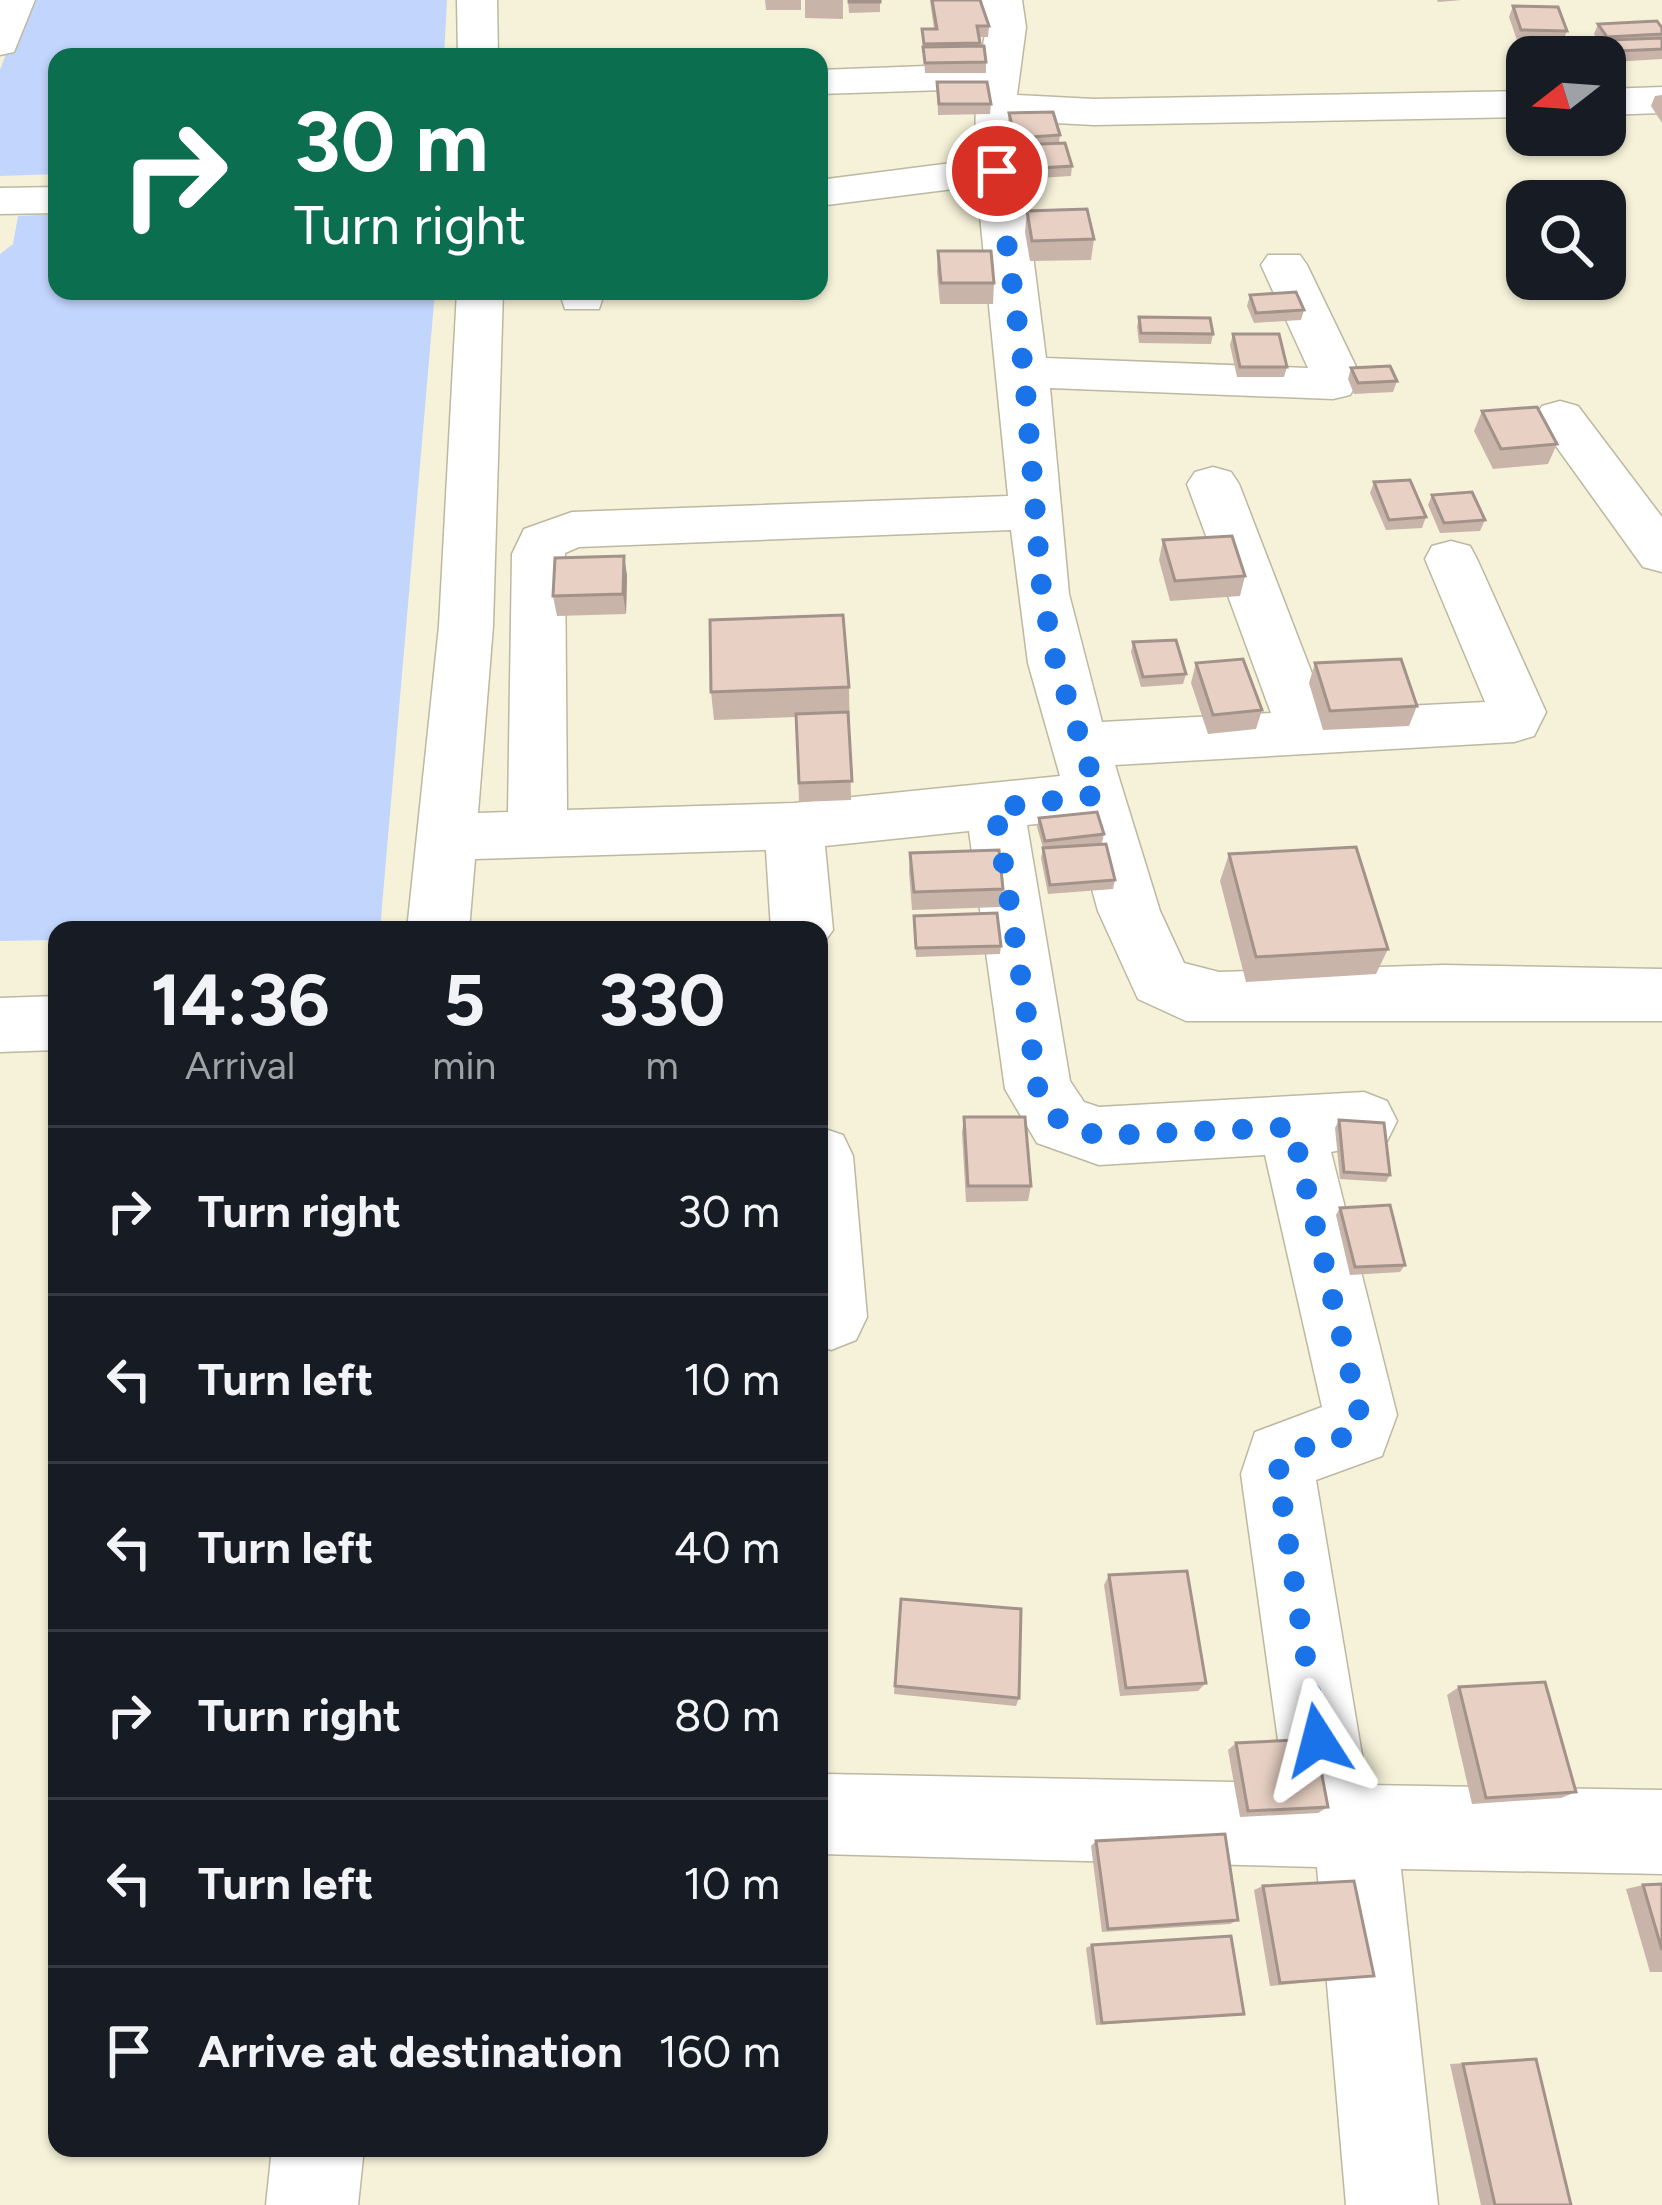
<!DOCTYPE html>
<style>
body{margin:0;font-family:Figtree,sans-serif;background:#242831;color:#f1f3f6;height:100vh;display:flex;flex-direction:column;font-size:45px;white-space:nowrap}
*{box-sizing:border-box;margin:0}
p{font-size:39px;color:#9ea1a6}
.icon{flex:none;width:66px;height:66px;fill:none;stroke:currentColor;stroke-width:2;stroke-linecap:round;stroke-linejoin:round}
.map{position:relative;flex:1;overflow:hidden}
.side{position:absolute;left:48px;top:921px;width:780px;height:1236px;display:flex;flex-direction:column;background:#171b24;border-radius:24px;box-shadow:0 3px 9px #0004}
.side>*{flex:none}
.banner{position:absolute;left:48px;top:48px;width:780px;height:252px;border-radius:24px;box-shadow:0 3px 9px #0004;background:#0b6e4f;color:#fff;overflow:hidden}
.needle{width:78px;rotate:253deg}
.controls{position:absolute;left:1506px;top:36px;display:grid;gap:24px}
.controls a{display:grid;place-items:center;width:120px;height:120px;border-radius:24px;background:#171b24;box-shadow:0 3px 9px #0004;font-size:60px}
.pin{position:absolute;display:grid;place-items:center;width:102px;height:102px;color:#fff;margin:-51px;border:6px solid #fff;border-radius:50%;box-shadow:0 3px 12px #0007}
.me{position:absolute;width:132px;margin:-66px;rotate:351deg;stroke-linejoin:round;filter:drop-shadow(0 0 9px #0008)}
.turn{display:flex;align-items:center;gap:42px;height:252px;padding:0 48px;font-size:54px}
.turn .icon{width:156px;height:156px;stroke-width:2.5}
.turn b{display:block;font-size:84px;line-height:102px}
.eta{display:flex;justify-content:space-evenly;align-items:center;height:204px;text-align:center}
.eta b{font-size:72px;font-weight:700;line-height:84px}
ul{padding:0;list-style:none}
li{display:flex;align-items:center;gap:36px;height:168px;padding:0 48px;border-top:3px solid #363941}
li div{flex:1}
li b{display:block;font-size:45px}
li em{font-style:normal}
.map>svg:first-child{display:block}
</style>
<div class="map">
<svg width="1662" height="2205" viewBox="0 0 1662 2205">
<rect width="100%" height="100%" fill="#f6f2d9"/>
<g fill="#c2d5fd">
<path d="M26 0H447L444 57H57V174L0 176V70Z"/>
<path d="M57 214V291H435L380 930H57V940L0 941V254L13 244 18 216Z"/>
</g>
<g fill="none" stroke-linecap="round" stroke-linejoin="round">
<g stroke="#bcb8a1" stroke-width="3">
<g id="minor">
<path d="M0 0H35L14 52 0 55Z"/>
<path d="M457 0H497L498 57H458Z"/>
<path d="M982 0H1022L1026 27 1017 95 1094 99 1527 91V117L1094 125 1016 121 1046 358 1308 368 1261 265 1268 255H1300L1307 265 1361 377 1350 395 1333 399 1050 388 1069 594 1102 722 1271 713 1187 484 1195 472 1213 467 1231 472 1239 484 1326 710 1485 702 1425 559 1432 546 1451 541 1470 546 1477 559 1546 712 1534 736 1514 742 1115 765 1160 911 1184 963 1219 972 1443 965 1662 969V1021H1186L1138 999 1098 911 1073 820 1027 825 1070 1081 1084 1102 1099 1107 1364 1092 1387 1101 1397 1121 1387 1141 1331 1152 1397 1415 1382 1456 1316 1480 1367 1785 1662 1790V1874L1401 1869 1438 2205H1346L1317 1867 819 1854V1778L827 1774 1284 1783 1241 1474 1255 1432 1322 1407 1265 1155 1099 1165 1037 1143 1005 1089 969 831 825 846 833 930 819 949V930H771L766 850 475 859 469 930H407L439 626 457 291H503L493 626 478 813 508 812 512 554 524 529 572 512 1008 496 977 186 819 206V180L975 160 976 89 819 94V70L980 64 986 27ZM1011 530 1028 663 1060 776 794 803 567 810 565 553 579 547Z"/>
<path d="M1662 87V113L1605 115V89Z"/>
<path d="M57 187V213L0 214V188Z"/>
<path d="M559 291H605L599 309H565Z"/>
<path d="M1560 401 1578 406 1662 517V572L1643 567 1535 417 1542 406Z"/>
<path d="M57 996V1050L0 1052V998Z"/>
<path d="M819 1127 843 1135 853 1156 867 1317 856 1340 831 1350 819 1345Z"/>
<path d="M272 2148H364L358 2205H266Z"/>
</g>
</g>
<use href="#minor" fill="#fff" fill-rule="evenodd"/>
</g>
<g fill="#c8b4a9">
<path d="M765 0H801V10H766Z"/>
<path d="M805 0H843V19L805 18Z"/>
<path d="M848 0H880V12L849 13Z"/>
<path d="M930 0H980L989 26 988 37H979L980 46 986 62V73H925L922 29H934Z"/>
<path d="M1437 0H1462L1438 2Z"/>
<path d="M1513 6 1567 31 1563 41 1517 40 1509 17Z"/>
<path d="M1598 24 1662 28V59L1613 62 1606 51 1608 47H1603L1594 34Z"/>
<path d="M1605 62 1614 76 1605 97Z"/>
<path d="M937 82 991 104 990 114 938 115Z"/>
<path d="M1662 95V123L1651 106 1655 96Z"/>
<path d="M1009 113 1060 135 1059 143 1072 166 1071 176 1023 179 1016 156 1017 148H1014L1008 124Z"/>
<path d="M1570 135H1605L1615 137 1611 148 1578 150Z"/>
<path d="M1027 211 1094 239 1091 260 1030 261 1025 232Z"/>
<path d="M938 251 994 283 993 304H940L937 272Z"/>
<path d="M593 291H640V292L593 295Z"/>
<path d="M1250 295 1304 310 1301 320 1254 323 1247 306Z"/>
<path d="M1139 317 1213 334 1211 344 1139 343 1137 327Z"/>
<path d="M1233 334 1287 367 1284 377H1237L1230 345Z"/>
<path d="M1351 368 1397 381 1393 392 1354 394 1348 379Z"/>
<path d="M1482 411 1557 444 1548 464 1493 469 1474 431Z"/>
<path d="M1374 482 1426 517 1422 528 1386 530 1370 493Z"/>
<path d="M1432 495 1485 520 1480 531 1440 533 1428 505Z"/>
<path d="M1163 540 1245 576 1240 596 1170 601 1159 560Z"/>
<path d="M624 556 627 576 626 614 557 616 553 596Z"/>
<path d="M1133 642 1186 674 1183 684 1141 687 1131 652Z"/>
<path d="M1196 663 1262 710 1256 729 1208 734 1191 683Z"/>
<path d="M1315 663 1417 706 1409 726 1323 730 1309 683Z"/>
<path d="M849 687 851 800 799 802 796 717 714 720 711 692Z"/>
<path d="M1039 818 1104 834 1102 843 1115 880 1113 889 1048 894 1041 858 1043 848 1037 827Z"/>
<path d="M910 853 1003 889 1001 907 912 910 909 871Z"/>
<path d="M1229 854 1388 949 1376 974 1246 982 1220 881Z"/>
<path d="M914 916 1001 946 1000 954 916 957Z"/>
<path d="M964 1117 1031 1186 1028 1201 966 1202 962 1133Z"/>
<path d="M1339 1120 1390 1175 1386 1182 1340 1179 1335 1128Z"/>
<path d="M1340 1208 1405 1265 1400 1272 1350 1275 1336 1215Z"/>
<path d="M1109 1575 1206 1683 1198 1691 1120 1696 1104 1585Z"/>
<path d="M900 1608 1019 1698 1016 1706 894 1694Z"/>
<path d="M1459 1687 1576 1792 1561 1798 1472 1804 1447 1695Z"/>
<path d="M1236 1743 1328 1807 1318 1813 1240 1817 1228 1750Z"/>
<path d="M1096 1841 1238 1920 1230 1924 1102 1932 1091 1846Z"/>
<path d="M1662 1884V1972H1650L1626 1889 1643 1885Z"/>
<path d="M1263 1886 1374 1976 1270 1986 1254 1890Z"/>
<path d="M1092 1945 1244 2014 1096 2025 1086 1948Z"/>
<path d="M1536 2059 1571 2205H1481L1450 2064Z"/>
</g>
<path fill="#a29289" d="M624 556 627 576 626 614 623 594Z"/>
<g fill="#e8d1c4" stroke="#a29289" stroke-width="3">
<rect x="849" y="0" width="31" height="2"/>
<path d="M932 0H980L989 26H977L980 43 924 44 922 29H937Z"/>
<path d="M1513 6 1558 7 1567 31 1521 30Z"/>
<path d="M1657 21 1662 28V34L1607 37 1598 24Z"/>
<path d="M1662 38V49L1617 51 1610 40Z"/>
<path d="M984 46 986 62 925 63 923 47Z"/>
<path d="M1605 62 1614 76 1605 77Z"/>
<path d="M937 82H987L991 104H939Z"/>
<path d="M1053 112 1060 135 1015 138 1009 113Z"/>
<path d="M1605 120 1615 137 1582 139 1580 135H1605Z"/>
<path d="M1065 143 1072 166 1024 169 1017 145Z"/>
<path d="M1087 209 1094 239 1032 241 1027 211Z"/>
<path d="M938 251H991L994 283H941Z"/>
<path d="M1296 292 1304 310 1256 313 1250 295Z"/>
<path d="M1139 317 1210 318 1213 334 1141 333Z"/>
<path d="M1233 334H1279L1287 367H1240Z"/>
<path d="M1390 366 1397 381 1358 383 1351 368Z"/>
<path d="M1537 407 1557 444 1501 449 1482 411Z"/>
<path d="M1410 480 1426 517 1389 520 1374 482Z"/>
<path d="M1472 492 1485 520 1444 523 1432 495Z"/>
<path d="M1232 536 1245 576 1175 581 1163 540Z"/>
<path d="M624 556 623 594 553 596 555 558Z"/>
<path d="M843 615 849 687 711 692 710 620Z"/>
<path d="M1176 640 1186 674 1143 677 1133 642Z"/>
<path d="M1243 659 1262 710 1213 715 1196 663Z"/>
<path d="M1401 659 1417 706 1330 711 1315 663Z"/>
<path d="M848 712 852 781 799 783 796 714Z"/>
<path d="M1097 812 1104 834 1045 841 1039 818Z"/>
<path d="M1106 844 1115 880 1050 885 1043 848Z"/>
<path d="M1356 847 1388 949 1256 957 1229 854Z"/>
<path d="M999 850 1003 889 914 892 910 853Z"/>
<path d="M997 913 1001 946 916 948 914 916Z"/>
<path d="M964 1117H1025L1031 1186H968Z"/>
<path d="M1339 1120 1384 1123 1390 1175 1344 1172Z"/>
<path d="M1390 1205 1405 1265 1355 1267 1340 1208Z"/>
<path d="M1187 1571 1206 1683 1126 1688 1109 1575Z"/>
<path d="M901 1599 1021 1609 1019 1698 895 1686Z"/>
<path d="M1545 1682 1576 1792 1486 1798 1459 1687Z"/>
<path d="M1315 1739 1328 1807 1248 1811 1236 1743Z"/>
<path d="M1225 1834 1238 1920 1108 1929 1096 1841Z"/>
<path d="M1354 1881 1374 1976 1280 1983 1263 1886Z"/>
<path d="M1662 1884V1950L1643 1885Z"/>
<path d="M1231 1936 1244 2014 1102 2023 1092 1945Z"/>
<path d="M1536 2059 1571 2205H1495L1463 2064Z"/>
</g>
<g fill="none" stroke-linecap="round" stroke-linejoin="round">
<path stroke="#1a73e8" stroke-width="21" stroke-dasharray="0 37.8" d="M997 171 1024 372 1042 594 1056 663 1098 795 995 808 1038 1089 1061 1123 1099 1136 1292 1127 1360 1415 1356 1431C1333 1445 1304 1442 1281 1458L1278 1474 1318 1740"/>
</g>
</svg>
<div class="controls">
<a><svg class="needle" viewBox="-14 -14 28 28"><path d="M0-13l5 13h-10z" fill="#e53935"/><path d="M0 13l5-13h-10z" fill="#9ea1a6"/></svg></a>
<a><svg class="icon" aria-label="search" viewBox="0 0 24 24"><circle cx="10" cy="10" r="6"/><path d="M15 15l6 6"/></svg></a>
</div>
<div class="pin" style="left:997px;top:171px;background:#d93025"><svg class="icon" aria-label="arrive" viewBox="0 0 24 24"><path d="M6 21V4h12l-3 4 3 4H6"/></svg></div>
<svg class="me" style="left:1318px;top:1740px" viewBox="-20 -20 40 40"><path d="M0-17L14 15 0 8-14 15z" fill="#1a73e8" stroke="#fff" stroke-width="4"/></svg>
<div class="banner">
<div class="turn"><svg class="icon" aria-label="right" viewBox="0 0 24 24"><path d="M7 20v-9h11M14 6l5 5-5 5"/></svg><div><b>30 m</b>Turn right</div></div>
</div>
<section class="side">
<div class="eta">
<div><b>14:36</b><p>Arrival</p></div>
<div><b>5</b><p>min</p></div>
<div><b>330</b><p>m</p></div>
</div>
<ul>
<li><svg class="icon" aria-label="right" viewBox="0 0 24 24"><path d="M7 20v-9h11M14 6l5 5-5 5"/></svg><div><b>Turn right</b></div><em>30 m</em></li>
<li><svg class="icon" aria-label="left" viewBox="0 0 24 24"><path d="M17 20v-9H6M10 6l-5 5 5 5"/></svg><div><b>Turn left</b></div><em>10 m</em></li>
<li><svg class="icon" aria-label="left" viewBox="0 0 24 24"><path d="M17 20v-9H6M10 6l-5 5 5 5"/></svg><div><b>Turn left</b></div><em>40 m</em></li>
<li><svg class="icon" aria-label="right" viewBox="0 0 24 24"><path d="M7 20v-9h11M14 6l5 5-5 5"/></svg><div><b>Turn right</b></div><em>80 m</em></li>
<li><svg class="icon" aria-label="left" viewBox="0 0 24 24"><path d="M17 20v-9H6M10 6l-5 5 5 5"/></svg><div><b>Turn left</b></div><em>10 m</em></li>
<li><svg class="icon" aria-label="arrive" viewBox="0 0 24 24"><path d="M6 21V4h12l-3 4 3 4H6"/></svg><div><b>Arrive at destination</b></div><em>160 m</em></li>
</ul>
</section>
</div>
